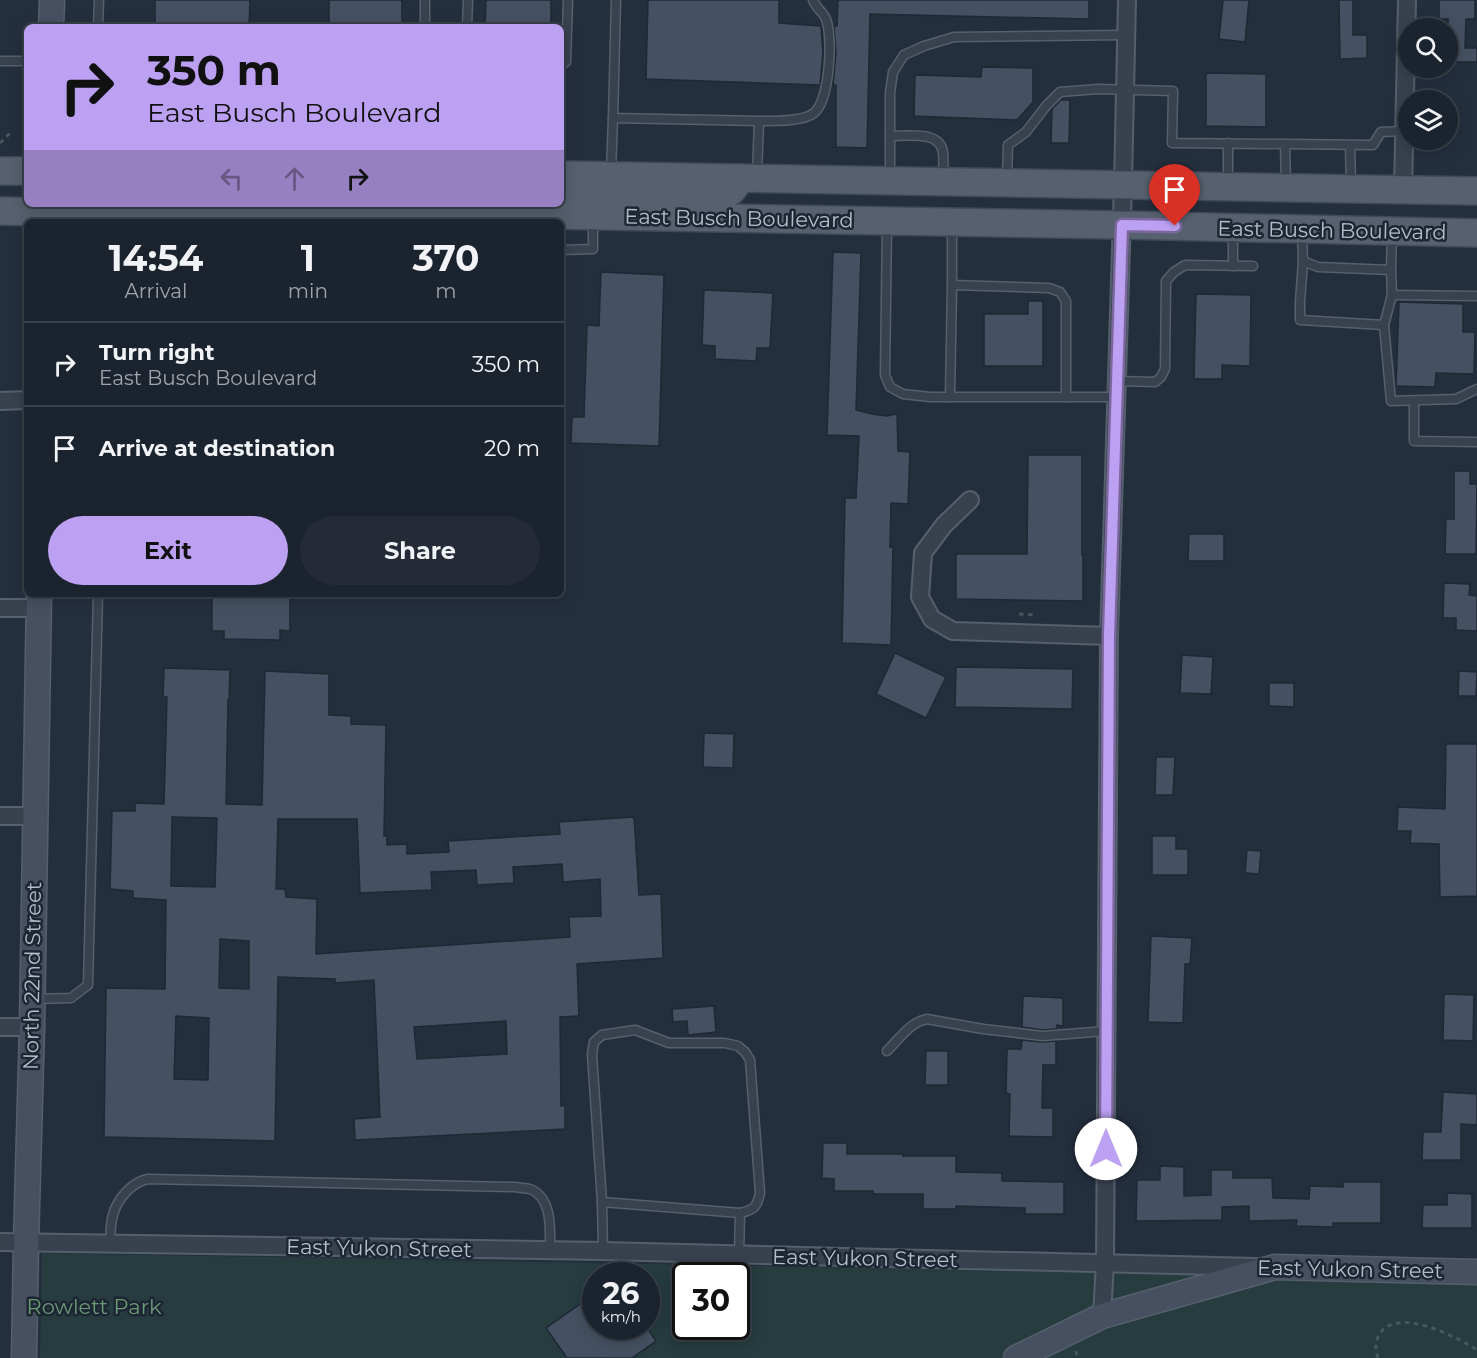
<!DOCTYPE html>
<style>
body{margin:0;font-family:Montserrat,sans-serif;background:#242b36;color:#f1f3f6;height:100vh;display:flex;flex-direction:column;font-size:22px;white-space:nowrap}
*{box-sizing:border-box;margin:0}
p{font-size:20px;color:#a0a4aa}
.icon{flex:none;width:33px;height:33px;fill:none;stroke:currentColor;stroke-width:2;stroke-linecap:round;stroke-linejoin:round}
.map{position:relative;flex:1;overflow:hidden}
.details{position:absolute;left:24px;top:219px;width:540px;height:378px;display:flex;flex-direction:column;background:#1b232e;border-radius:9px;box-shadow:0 3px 15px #0003,0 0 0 2px #39404a}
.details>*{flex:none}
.guide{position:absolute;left:24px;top:24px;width:540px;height:183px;border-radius:9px;box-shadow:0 3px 15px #0003,0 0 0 2px #39404a;background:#bca0f2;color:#111;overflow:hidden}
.buttons{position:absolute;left:1398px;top:18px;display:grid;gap:12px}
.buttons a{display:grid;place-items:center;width:60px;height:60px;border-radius:50%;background:#1b232e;box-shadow:0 3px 15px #0003,0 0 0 2px #39404a;font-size:30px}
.speed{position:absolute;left:582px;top:1262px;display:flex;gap:12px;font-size:30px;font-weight:700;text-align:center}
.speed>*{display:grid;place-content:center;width:78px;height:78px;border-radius:50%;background:#1b232e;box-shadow:0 3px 15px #0003,0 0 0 2px #39404a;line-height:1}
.speed small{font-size:15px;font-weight:400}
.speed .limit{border:3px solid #111;border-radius:9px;background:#fff;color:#111}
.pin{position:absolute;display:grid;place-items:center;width:51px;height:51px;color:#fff;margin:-62px -26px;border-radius:50% 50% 50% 0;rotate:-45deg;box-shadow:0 0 6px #0007}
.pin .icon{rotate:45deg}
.me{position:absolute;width:66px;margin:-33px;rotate:0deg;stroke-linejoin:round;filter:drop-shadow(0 0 4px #0008)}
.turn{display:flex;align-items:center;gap:21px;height:126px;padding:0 24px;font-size:27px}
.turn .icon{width:78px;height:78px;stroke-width:2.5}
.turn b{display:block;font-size:42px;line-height:51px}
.lanes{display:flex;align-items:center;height:57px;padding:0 24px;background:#0003;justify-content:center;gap:30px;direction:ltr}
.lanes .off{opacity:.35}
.eta{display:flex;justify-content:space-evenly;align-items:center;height:102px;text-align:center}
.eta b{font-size:36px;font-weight:700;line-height:42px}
.primary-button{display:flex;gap:12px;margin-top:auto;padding:12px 24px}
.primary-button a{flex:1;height:69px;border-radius:36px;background:#bca0f2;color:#111;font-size:24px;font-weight:700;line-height:69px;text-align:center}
.primary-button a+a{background:#242b36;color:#f1f3f6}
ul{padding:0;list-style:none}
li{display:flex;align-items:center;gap:18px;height:84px;padding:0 24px;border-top:2px solid #39404a}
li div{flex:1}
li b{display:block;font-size:22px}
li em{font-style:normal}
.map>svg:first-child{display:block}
</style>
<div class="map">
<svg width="1477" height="1358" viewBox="0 0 1477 1358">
<rect width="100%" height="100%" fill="#242f3e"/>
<path fill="#263c3f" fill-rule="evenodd" d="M42 1253 1477 1279V1358H40ZM596 1275H646V1326H596ZM686 1275H736V1326H686Z"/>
<g fill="#455162" stroke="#1f2835" stroke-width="1.5" fill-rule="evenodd">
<path d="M155 0H250L249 27H155Z"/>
<rect x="329" y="0" width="73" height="27"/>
<path d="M486 0H551V27H485Z"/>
<path d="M648 0H779V23L821 26 823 53 820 85 646 79Z"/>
<path d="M838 0H1089V19L870 14 867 148 836 147V85H833L836 53 834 26H837Z"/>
<path d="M1223 0H1249L1245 42 1219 39Z"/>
<path d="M1339 0H1353V35H1367V58L1340 59Z"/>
<path d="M1439 0H1475V19H1466L1465 48H1477V62H1448V19H1439Z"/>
<path d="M982 67 1033 68V102L1017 120 914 116 915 75 981 77Z"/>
<path d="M1206 73 1266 74V127L1206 126Z"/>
<path d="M1061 100H1070L1069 143H1051L1052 109Z"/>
<path d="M833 252 861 253 856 410 872 414 887 416 897 414 898 451 910 452 908 504 891 503 890 547H893L891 645 842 643 845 498H856L859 436 827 435Z"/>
<path d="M601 272 664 275 659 446 571 443 572 417H584L587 325 599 326Z"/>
<path d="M704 290 773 293 770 348H757L756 361 715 359V346L702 345Z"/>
<path d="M1196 294 1251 295 1250 366 1222 365V379H1194Z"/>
<path d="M1028 301H1043V366H984V314H1028Z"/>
<path d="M1399 302 1463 304V332H1475L1474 374 1436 373 1435 387 1396 386Z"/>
<path d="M1028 455H1082V555H1083V601L956 599V554H1027Z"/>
<path d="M1454 471H1470V484H1477L1476 554H1445L1446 519H1454Z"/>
<path d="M1189 534H1224V561H1188Z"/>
<path d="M1444 583 1470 584 1469 595 1477 596V631L1456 630V618H1443Z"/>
<path d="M212 594H290V631L280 630V640L224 639V631H212Z"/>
<path d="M895 653 946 677 926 718 876 694Z"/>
<path d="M1182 655 1213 657 1211 694 1180 693Z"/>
<path d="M956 667 1073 669 1072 709 955 707Z"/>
<path d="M164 668 230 670 229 700H228L226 804 262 805 265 671 329 674V715L351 716V724L386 725 384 836H387V845L407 844V854L449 852 448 841 560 834 559 822 634 817 639 895 661 894 663 958 577 964 579 1016 560 1017 561 1106 565 1105V1129L355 1140 354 1119 380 1117 374 980 335 983V979L278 977 275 1141 104 1137 106 988 165 989 166 900 133 898V891L110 889 112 811H135V803L164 804 167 697H163ZM172 817 217 818 215 887 171 886ZM278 819H357L360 893 432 890 431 872 476 870 477 885 514 883 513 867 562 864 563 882 600 879 601 916 569 917 570 937 316 954 317 899 286 897 285 889H276ZM220 939 249 941V989L219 988ZM176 1016 209 1018 208 1080 174 1079ZM506 1021 507 1054 417 1059 414 1027Z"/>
<path d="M1459 671 1477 672 1476 696H1458Z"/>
<path d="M1269 683H1294V707L1269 706Z"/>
<path d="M704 733 734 734 733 768 703 767Z"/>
<path d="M1446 744H1477V896L1440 897 1439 844 1410 843 1411 831H1397L1398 807 1445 809Z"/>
<path d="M1156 757H1175L1173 795H1155Z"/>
<path d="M1152 836H1176V849H1188V875H1152Z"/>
<path d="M1247 850 1261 851 1259 874 1245 873Z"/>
<path d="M1151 936 1192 938 1190 964H1185L1183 1023 1148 1022Z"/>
<path d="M1444 994 1474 995 1473 1041 1443 1040Z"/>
<path d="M1023 996 1063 998V1026L1057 1025 1056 1029 1043 1030 1022 1027Z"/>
<path d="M714 1006 716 1032 688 1035 687 1021 673 1022 672 1009Z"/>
<path d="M1022 1040 1042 1042 1056 1041V1065H1043L1042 1108H1053V1137L1009 1136 1010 1094 1006 1093 1007 1049H1021Z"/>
<path d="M926 1051H948V1085H925Z"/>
<path d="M1443 1092 1477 1094V1125L1461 1124V1160H1422L1423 1132H1441Z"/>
<path d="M823 1143H847V1154H903V1156H956V1172L1002 1173V1181L1064 1182V1214H1025V1208L956 1206V1209H923V1194H873V1191H834V1179L822 1178Z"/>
<path d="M1160 1166 1184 1167V1196L1211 1195V1170H1233V1178H1272L1273 1198 1309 1199 1310 1186 1343 1187V1182H1381V1223H1333V1227L1296 1226 1297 1220 1249 1221V1206L1222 1207V1220L1136 1221 1137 1180H1160Z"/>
<path d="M1447 1193 1472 1194V1228H1422L1423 1205H1447Z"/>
<path d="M596 1293V1326H646L656 1341 632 1358H567L546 1328Z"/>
</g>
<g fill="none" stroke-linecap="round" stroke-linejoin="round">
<g stroke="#565f6c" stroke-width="11">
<g id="lane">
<path d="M616 0 613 118 759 121"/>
<path d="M98 27 99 0"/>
<path d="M425 27V0"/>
<path d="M467 27 468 0"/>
<path d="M0 61H27"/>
<path d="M561 65 566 62 568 0"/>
<path d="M890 136C907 136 941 130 943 153 944 161 943 169 943 177"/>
<path d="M1228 143V183"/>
<path d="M1285 144 1373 145 1381 132 1404 131"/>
<path d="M1350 145 1351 186"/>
<path d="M611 171 613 118"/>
<path d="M757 175 759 121C773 121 803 122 814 113 830 100 833 37 826 19 823 12 816 8 813 0"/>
<path d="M890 177V93L893 72 904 55 924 46 954 37 1126 35"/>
<path d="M1007 179 1008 145 1026 132 1046 106 1060 92 1098 89 1173 91 1172 143 1285 144 1286 185"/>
<path d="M887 224 885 375 890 387 903 394 930 397H1117"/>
<path d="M1302 232 1303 261 1318 267 1391 270 1392 235"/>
<path d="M561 250 593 249V218"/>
<path d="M1303 261 1300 302V320L1384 325 1392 295 1391 270"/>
<path d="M1233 266V231"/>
<path d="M952 285V225"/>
<path d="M1392 295 1477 296"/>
<path d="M1384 325 1391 401 1456 399 1477 389"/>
<path d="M1117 381 1155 382 1161 377 1165 369 1166 281 1174 272 1185 265 1253 266"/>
<path d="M950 397 952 285 1049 288 1060 292 1066 301V397"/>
<path d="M1414 401V441L1476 442"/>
<path d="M33 999 71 998 88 985 98 595 96 594"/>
<path d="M887 1051C899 1039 910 1022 927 1019L983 1029 1043 1036 1106 1031"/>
<path d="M602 1202 740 1213"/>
<path d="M110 1244C111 1234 110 1224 113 1215 117 1199 132 1182 148 1179L515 1187C520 1188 526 1188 530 1189 553 1198 550 1230 550 1250"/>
<path d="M603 1251 602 1202 592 1054 594 1042 602 1035 635 1030 669 1043H725L738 1046 745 1052 750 1060 760 1193C757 1207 754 1210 740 1213L739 1255"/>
</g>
</g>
<g stroke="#565f6c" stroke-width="20">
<g id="street">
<path d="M1403 190 1407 0"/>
<path d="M0 401 27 400"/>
<path d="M970 500 944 525 923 553 920 597 932 619 953 631 1109 636"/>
<path d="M0 608H39"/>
<path d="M0 816H35"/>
<path d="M0 1027H32"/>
<path d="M0 1242 603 1251 1256 1267"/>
<path d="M1102 1316 1105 1263 1109 636 1123 184 1127 0"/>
</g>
</g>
<g stroke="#565f6c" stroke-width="27">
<g id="secondary">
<path d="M51 27 52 0"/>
<path d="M24 1358 26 1243 32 1027 39 594"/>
<path d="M1016 1358 1102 1316 1275 1267 1477 1272"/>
</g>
</g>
<g stroke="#414a57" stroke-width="30">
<g id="primary">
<path d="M0 171H27"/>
<path d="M561 175 1477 191"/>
<path d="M561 196 565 195 708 198C729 196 729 195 741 178"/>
<path d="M0 211 182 215 386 212 1122 225 1477 233"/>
</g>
</g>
<g stroke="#44595c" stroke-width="3" stroke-dasharray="4.5 4.5" stroke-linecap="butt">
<path d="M0 143 10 133"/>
<path d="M1019 614 1036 615"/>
<path d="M1076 1351 1077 1358"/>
<path d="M1378 1358C1375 1350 1375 1343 1379 1335 1396 1305 1457 1337 1477 1350"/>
</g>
<use href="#lane" stroke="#38414e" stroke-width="8"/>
<use href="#street" stroke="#38414e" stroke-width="16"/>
<use href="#secondary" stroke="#465061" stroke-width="24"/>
<use href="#primary" stroke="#56606e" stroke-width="27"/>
</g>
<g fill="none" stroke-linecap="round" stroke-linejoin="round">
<g stroke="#7a689d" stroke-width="15">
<path id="route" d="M1106 1149 1109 636 1122 225 1175 226"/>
</g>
<use href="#route" stroke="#bca0f2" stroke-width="10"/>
</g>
<g text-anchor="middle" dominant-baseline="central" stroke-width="5" stroke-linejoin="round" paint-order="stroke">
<g font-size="21" fill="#b4bcc9" stroke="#1d2633">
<text transform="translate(739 218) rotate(1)">East Busch Boulevard</text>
<text transform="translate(1332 230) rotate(1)">East Busch Boulevard</text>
<text transform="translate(32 976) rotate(-89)">North 22nd Street</text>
<text transform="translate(379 1248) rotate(1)">East Yukon Street</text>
<text transform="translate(865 1258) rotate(1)">East Yukon Street</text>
<text transform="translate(1350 1269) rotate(1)">East Yukon Street</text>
</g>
<g font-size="21" fill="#6b9a76" stroke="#1d2633">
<text x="94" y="1306">Rowlett Park</text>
</g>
</g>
</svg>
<div class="buttons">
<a><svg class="icon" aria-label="search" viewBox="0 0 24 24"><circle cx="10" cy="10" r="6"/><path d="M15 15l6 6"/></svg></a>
<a><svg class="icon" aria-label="layers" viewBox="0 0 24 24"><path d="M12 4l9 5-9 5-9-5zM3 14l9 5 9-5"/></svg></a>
</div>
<div class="speed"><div>26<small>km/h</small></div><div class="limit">30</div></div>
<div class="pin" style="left:1175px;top:226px;background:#d93025"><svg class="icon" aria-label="arrive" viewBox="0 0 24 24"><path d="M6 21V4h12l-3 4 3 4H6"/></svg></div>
<svg class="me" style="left:1106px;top:1149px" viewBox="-20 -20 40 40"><circle r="19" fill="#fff"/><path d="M0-13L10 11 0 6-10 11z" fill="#bca0f2"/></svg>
<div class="guide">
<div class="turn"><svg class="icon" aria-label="right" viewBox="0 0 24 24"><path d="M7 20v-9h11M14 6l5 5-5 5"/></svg><div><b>350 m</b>East Busch Boulevard</div></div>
<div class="lanes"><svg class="icon off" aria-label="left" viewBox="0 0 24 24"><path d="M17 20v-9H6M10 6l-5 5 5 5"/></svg><svg class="icon off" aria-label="ahead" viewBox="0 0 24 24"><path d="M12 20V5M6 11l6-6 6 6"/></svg><svg class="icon" aria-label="right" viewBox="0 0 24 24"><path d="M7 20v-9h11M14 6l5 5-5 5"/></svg></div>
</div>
<section class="details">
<div class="eta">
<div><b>14:54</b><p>Arrival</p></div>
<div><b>1</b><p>min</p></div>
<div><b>370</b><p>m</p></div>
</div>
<ul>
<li><svg class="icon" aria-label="right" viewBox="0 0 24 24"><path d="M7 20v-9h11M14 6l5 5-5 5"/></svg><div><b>Turn right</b><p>East Busch Boulevard</p></div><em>350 m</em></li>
<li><svg class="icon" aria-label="arrive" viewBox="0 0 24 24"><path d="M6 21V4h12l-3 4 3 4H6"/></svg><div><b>Arrive at destination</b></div><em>20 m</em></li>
</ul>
<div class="primary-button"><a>Exit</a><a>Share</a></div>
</section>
</div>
